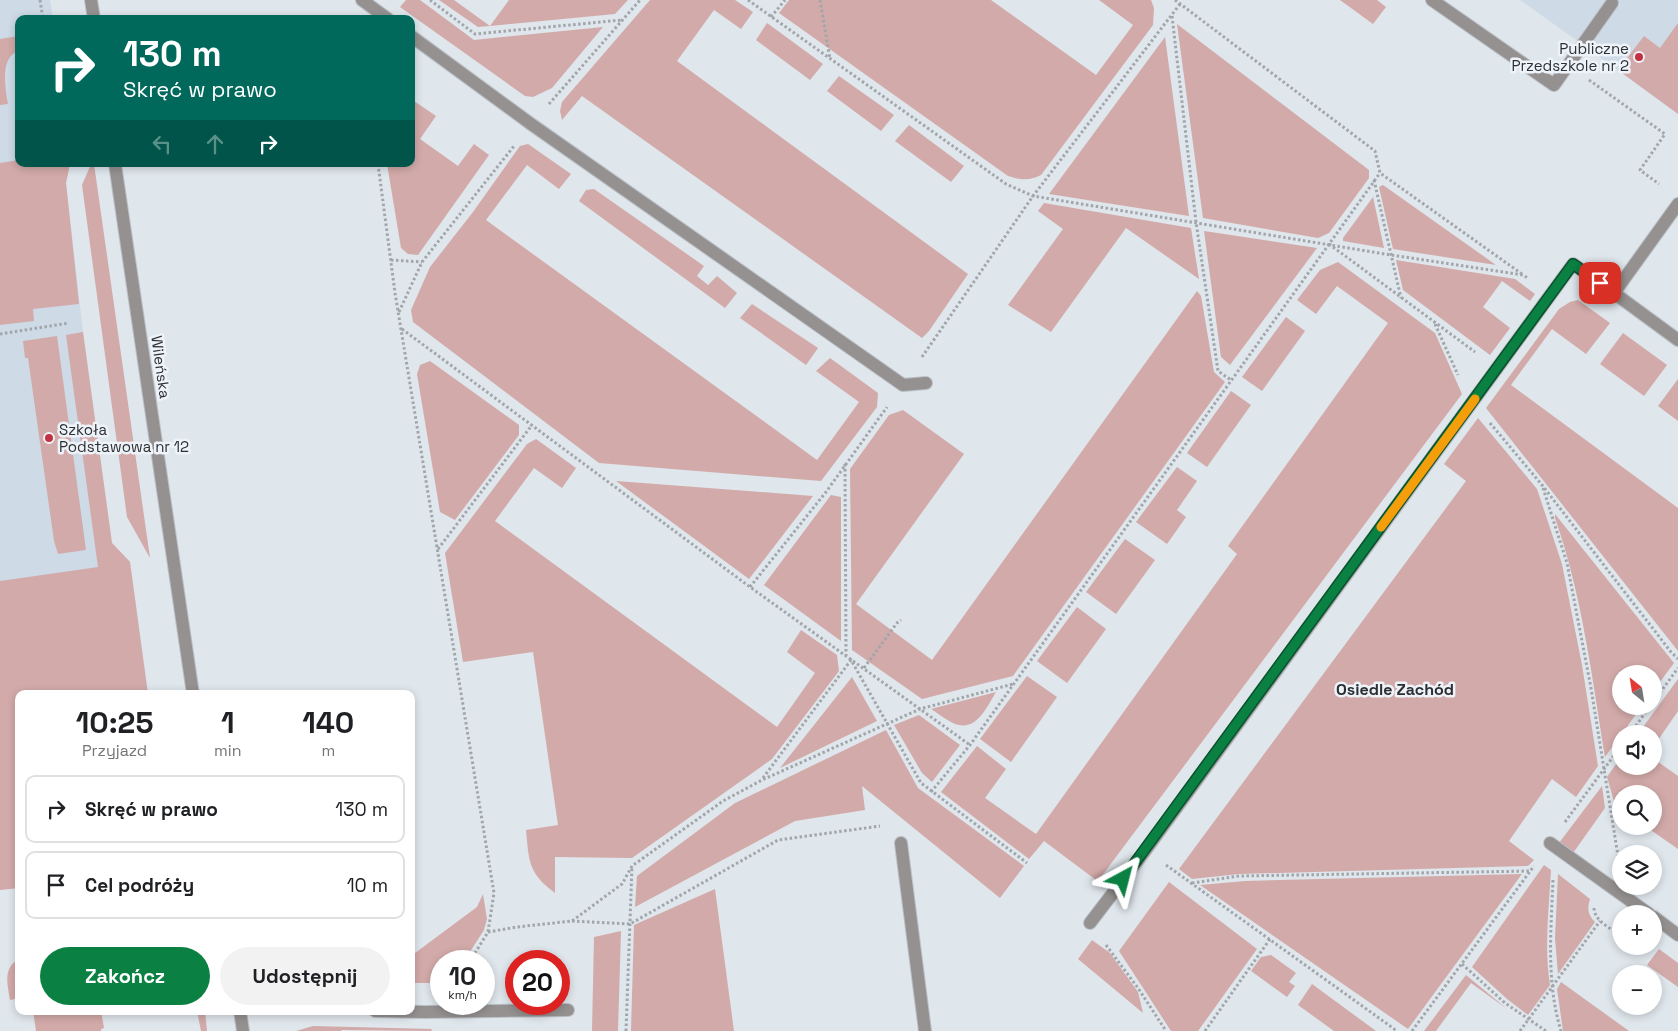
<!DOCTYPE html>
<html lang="pl">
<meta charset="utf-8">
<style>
body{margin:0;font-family:"Space Grotesk",sans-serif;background:#f2f2f2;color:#202124;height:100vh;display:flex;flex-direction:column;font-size:19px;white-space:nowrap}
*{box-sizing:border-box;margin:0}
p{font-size:16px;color:#757577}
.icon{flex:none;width:28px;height:28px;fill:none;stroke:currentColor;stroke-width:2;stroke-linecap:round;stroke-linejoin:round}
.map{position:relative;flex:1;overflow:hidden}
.details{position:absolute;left:15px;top:690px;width:400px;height:325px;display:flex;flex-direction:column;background:#fff;border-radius:10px;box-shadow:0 2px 8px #0003}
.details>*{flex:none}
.banner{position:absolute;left:15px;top:15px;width:400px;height:152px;border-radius:10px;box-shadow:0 2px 8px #0003;background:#00695c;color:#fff;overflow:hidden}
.needle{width:32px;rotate:330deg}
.controls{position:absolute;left:1612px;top:665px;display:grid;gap:10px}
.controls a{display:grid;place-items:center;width:50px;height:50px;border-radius:50%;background:#fff;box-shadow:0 2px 8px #0003;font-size:25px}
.speed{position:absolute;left:430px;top:950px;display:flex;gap:10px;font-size:25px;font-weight:700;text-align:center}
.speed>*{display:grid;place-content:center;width:65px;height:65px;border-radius:50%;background:#fff;box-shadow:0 2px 8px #0003;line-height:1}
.speed small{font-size:12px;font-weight:400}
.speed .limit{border:8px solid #d22;background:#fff;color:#111}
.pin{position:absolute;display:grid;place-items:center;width:42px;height:42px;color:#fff;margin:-21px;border-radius:10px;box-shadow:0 2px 8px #0006}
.me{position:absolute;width:55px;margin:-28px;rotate:38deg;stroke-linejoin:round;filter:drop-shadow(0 0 4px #0008)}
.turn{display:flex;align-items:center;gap:18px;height:105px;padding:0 25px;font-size:22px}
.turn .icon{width:65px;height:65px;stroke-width:2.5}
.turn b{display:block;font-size:35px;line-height:42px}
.lanes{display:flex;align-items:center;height:48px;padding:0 25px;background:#0003;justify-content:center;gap:25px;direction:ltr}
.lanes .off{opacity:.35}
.eta{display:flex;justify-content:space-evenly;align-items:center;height:85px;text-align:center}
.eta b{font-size:30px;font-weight:600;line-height:35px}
.action{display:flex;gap:10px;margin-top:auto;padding:10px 25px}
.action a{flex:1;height:58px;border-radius:30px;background:#0b8043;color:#fff;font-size:20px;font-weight:600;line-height:58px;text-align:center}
.action a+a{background:#f2f2f2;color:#202124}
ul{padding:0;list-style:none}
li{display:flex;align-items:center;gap:15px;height:68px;margin:0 10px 8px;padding:0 15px;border:2px solid #e0e0e0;border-radius:10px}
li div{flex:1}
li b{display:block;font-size:19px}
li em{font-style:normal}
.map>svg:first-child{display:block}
</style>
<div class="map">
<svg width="1678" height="1031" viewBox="0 0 1678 1031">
<rect width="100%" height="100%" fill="#dfe6ec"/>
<g fill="#cedae6">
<path d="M0 0H50L53 19H19V164H70L66 183 83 332 112 543 130 562 148 694H19L0 865Z"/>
<path d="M1520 0H1678V114L1583 45Z"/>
</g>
<g fill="#d2aaa9">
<path d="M406 0H420L474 40 603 27 552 88 533 97 525 96 400 7Z"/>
<path d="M439 0H454L490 26 509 0H628L615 14 490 26 478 27Z"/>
<path d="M650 0H735L753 12 741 29 714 10 677 61 968 274 929 331 922 338 582 96 562 120 560 111 562 102Z"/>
<path d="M789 0H991L1096 75 1133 25 1099 0H1151L1154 8 1153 25 1041 175C1029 181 1020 180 1008 176L779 13Z"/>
<path d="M1340 0H1377L1386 7 1373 24Z"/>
<path d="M767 23 823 64 810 80 756 40Z"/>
<path d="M1678 23V114L1618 70 1644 36 1660 48Z"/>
<path d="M1177 24 1369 170V178L1329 233 1318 238 1203 218Z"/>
<path d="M19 36V51C0 56 5 86 8 104L0 105V39Z"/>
<path d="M1165 37 1189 216 1049 194Z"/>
<path d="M839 76 894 115 881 131 827 91Z"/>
<path d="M411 99 436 116 420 139 458 166 474 144 489 155 418 255 408 254 401 248 387 164H411Z"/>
<path d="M909 125 964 166 951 182 895 141Z"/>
<path d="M528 144 571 174 559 189 527 165 486 220 817 460 859 402 816 371 830 358 878 393 877 407 821 481 599 463 413 322 411 310 430 267 473 212 520 146Z"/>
<path d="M19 160V164H70L66 183 79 304 33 309 34 321 0 325V163Z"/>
<path d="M91 164H94L150 558 127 517 82 185Z"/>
<path d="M1383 185 1496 265 1393 249 1379 187Z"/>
<path d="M594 189 704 266 697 276 708 285 717 276 737 293 725 308 579 201 586 190Z"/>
<path d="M1373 197 1384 248 1343 241V238Z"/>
<path d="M1044 203 1191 228 1199 279 1126 228 1051 332 1008 305 1063 229 1038 211Z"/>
<path d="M1204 231 1317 248 1230 365 1221 357Z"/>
<path d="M1396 260 1515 279 1535 294 1530 301 1502 281 1483 307 1510 328 1490 355 1403 290Z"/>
<path d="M1338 262 1435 333 1462 394 1101 877 1096 880 1044 841 1029 859 941 792 977 746 1006 769 985 798 1036 834 1237 554 1228 546 1388 323 1337 286 1316 314 1297 300 1320 270Z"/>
<path d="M1197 291 1201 296 1214 372 1225 382 1013 676 922 699 852 650 850 469 889 415 903 410 964 454 856 604 932 660Z"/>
<path d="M1578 300 1610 323 1586 354 1552 329 1511 385 1678 508V651L1486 408 1559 309 1570 302Z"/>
<path d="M752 304 818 348 806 365 740 318Z"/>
<path d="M1286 317 1305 331 1262 391 1242 377Z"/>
<path d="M83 332 112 543 130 562 148 694H19V888L0 890V581L98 567 66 335Z"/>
<path d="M1623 333 1667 365 1644 396 1600 364Z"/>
<path d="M57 336 86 550 58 554 54 541 28 358H25L23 341Z"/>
<path d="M430 361 519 425V435L455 520 440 512 417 374 420 365Z"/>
<path d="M1678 379V421L1658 406Z"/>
<path d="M1231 391 1251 405 1207 467 1187 453Z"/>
<path d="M1478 418 1537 489 1562 564 1582 665 1598 766 1576 797 1552 779 1509 841 1534 860 1528 866 1239 874 1192 879 1179 869 1466 481 1444 464Z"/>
<path d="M536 439 576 468 562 488 534 468 495 521 777 727 815 673 787 652 801 630 837 655 839 671 772 759 632 858 555 857V893C528 873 529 861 526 830L558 825 533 652 463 662 445 553 527 444Z"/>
<path d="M1177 467 1197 481 1177 510 1186 517 1167 544 1136 522Z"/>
<path d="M616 481 813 496 749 579Z"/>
<path d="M831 495 841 497V641L764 585Z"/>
<path d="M1555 514 1674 663 1654 690V674H1621V706H1642L1605 757C1592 677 1582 595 1555 518Z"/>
<path d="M1125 539 1155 560 1116 614 1086 592Z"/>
<path d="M1077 607 1106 629 1067 683 1037 661Z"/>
<path d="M1027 676 1057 697 1011 762 980 739Z"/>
<path d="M852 677 877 721 780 768Z"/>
<path d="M1678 679V711L1654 746V734H1638Z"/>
<path d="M996 692C988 705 978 729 959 725 951 724 939 714 931 709Z"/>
<path d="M919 715 960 745 932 782 922 773 894 725Z"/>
<path d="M886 730 918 788 1024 866 1000 898 862 786 865 810 795 821 635 907 637 876 735 803Z"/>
<path d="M1621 757V766H1654V759L1678 776V849L1645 826H1654V794H1621V810L1615 805 1607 777Z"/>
<path d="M1602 786 1605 808 1573 853 1559 843Z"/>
<path d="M1544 865 1551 870C1549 908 1544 947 1550 985L1528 1015 1507 999 1472 967Z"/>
<path d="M1522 874 1408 1029 1200 885 1245 881Z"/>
<path d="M1558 874 1590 899C1587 909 1588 915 1595 922L1558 974 1555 938Z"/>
<path d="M1169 882 1257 949 1198 1031H1171L1119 951Z"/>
<path d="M715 889 734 1031H631L634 925Z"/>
<path d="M483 894 487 919 484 930 464 961H441V983H411V956L477 907Z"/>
<path d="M621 931 618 1031H592L594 937Z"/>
<path d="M1092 940 1110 953 1138 992 1143 1013 1078 959Z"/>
<path d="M1659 949 1678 963V987L1647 965Z"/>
<path d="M1271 955 1296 973 1289 982 1295 986 1287 997 1251 971 1261 957Z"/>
<path d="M19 959V998L10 1000C8 985 2 968 19 959Z"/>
<path d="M1466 975 1507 1009 1471 983 1436 1031H1424Z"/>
<path d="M1561 982 1629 1031H1563L1557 989Z"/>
<path d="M1312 984 1376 1031H1334L1298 1005Z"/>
<path d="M33 1011H101L104 1028 101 1029V1031H36Z"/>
<path d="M197 1011H205L207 1031H201Z"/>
<path d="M313 1026 432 1029 431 1031 342 1030 341 1031H296Z"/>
</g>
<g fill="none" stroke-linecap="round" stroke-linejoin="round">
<g stroke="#bbc1c7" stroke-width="14">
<g id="service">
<path d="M362 0 388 19"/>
<path d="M1432 0 1554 85 1612 3"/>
<path d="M411 36 531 124 903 385 926 383"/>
<path d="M901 843 925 1031"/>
<path d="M1550 843 1649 914"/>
<path d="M1654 917 1678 935"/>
<path d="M1090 923 1145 851 1573 264 1614 293 1678 204"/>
<path d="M375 1011 424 1012 568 1010"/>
</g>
</g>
<g stroke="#bbc1c7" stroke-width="14">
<g id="minor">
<path d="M91 0 94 19"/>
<path d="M115 164 193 694"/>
<path d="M1614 293 1678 340"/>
<path d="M240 1011 243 1031"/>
</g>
</g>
<g stroke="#a1a6ab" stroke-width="3" stroke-dasharray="2.5 2.5" stroke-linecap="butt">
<path d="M40 0 43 19"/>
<path d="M430 0 475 34 622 20"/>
<path d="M748 0 1006 184 1033 196 1391 255 1523 275 1529 279"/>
<path d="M820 0 830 59"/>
<path d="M1175 0 1375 151 1380 173 1522 274"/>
<path d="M1172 16 1196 222 1218 371 1231 380"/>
<path d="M771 17 785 0"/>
<path d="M1589 80 1665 134 1640 170 1659 184"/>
<path d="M549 104 640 0"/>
<path d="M378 164 395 293 494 893 488 932 470 961"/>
<path d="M1374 180 1401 298"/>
<path d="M1329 244 1475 352"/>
<path d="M391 260 422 262"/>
<path d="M399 312 422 262 514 146"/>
<path d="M1435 324 1458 375"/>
<path d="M402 329 750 587 970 745"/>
<path d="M0 334 69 323"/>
<path d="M922 357 1033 196 1180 4"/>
<path d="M1490 423 1542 485 1671 652 1678 659"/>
<path d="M845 464 846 655"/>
<path d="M1543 488 1567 563 1591 688 1618 856"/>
<path d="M438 549 532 425"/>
<path d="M750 587 826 492 887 407"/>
<path d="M864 668 897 623 901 620"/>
<path d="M1654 701 1678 668"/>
<path d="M1630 734 1650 706"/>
<path d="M763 778 851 660 921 783 1027 863"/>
<path d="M931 792 970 745 1380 173"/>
<path d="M1565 822 1621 746"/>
<path d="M1166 865 1397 1031"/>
<path d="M1553 880C1551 930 1546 982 1561 1031"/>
<path d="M1192 883 1239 876 1531 871"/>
<path d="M1594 908C1595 922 1611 928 1621 936"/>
<path d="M572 921 630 924 778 840 880 826"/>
<path d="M488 932 517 927 572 921 622 884 632 866 723 801 762 780 920 709 1013 684"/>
<path d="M1106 945 1138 988 1166 1031"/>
<path d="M1637 946 1645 952 1649 947"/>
<path d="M1462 964 1505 1003 1546 1031"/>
<path d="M626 1031 632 866"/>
<path d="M1205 1031 1270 939"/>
<path d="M1412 1031 1534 866"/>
<path d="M1520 1031 1600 921"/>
</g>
<use href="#service" stroke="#959191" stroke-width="12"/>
<use href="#minor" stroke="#959191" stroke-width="12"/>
</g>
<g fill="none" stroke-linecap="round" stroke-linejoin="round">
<g stroke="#07532c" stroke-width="12">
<path id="route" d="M1123 879 1573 264 1600 283"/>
</g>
<use href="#route" stroke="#0b8043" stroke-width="9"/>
<path stroke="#f59e0b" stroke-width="9" d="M1381 527 1475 399"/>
</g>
<g fill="#c33242" stroke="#edf3f9" stroke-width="2">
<circle cx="1639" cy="57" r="5"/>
<circle cx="49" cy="438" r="5"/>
</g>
<g text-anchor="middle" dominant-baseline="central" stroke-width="5" stroke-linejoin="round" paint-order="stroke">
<g font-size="15" fill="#2d2f32" stroke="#edf3f9" text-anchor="end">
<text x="1629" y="48">Publiczne<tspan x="1629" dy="17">Przedszkole nr 2</tspan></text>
<text x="59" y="429" text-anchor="start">Szkoła<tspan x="59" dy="17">Podstawowa nr 12</tspan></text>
</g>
<g font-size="15" fill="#2d2f32" stroke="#edf3f9">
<text transform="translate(161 367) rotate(82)">Wileńska</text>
</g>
<g font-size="16" font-weight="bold" fill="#2d2f32" stroke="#edf3f9">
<text x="1395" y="689">Osiedle Zachód</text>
</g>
</g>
</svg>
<div class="controls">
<a><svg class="needle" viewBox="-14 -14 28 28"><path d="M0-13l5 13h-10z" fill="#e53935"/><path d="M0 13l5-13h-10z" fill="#757577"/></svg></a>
<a><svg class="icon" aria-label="sound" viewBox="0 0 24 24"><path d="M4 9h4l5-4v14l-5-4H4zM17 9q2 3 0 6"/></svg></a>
<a><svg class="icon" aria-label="search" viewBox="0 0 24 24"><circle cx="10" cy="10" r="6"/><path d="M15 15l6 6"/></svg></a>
<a><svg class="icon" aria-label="layers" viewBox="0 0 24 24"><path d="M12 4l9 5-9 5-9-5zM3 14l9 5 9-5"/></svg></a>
<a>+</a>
<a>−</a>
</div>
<div class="speed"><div>10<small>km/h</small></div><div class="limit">20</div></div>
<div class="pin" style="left:1600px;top:283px;background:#d93025"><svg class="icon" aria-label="arrive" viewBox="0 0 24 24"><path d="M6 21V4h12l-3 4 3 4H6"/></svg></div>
<svg class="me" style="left:1123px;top:879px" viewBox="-20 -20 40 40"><path d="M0-17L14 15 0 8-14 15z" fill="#0b8043" stroke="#fff" stroke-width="4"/></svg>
<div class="banner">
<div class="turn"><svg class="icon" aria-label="right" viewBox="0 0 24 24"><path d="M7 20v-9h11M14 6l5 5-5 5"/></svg><div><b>130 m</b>Skręć w prawo</div></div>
<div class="lanes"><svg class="icon off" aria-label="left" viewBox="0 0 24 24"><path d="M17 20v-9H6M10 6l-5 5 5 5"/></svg><svg class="icon off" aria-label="ahead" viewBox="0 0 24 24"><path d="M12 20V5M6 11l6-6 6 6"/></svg><svg class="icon" aria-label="right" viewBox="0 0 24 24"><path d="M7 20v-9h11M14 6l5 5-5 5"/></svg></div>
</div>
<section class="details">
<div class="eta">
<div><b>10:25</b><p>Przyjazd</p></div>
<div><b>1</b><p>min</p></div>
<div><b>140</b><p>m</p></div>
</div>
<ul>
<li><svg class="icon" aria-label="right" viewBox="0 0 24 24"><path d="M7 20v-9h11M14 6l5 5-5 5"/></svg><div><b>Skręć w prawo</b></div><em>130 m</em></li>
<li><svg class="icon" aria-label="arrive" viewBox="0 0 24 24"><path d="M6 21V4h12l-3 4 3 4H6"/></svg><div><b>Cel podróży</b></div><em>10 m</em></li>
</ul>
<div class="action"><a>Zakończ</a><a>Udostępnij</a></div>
</section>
</div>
